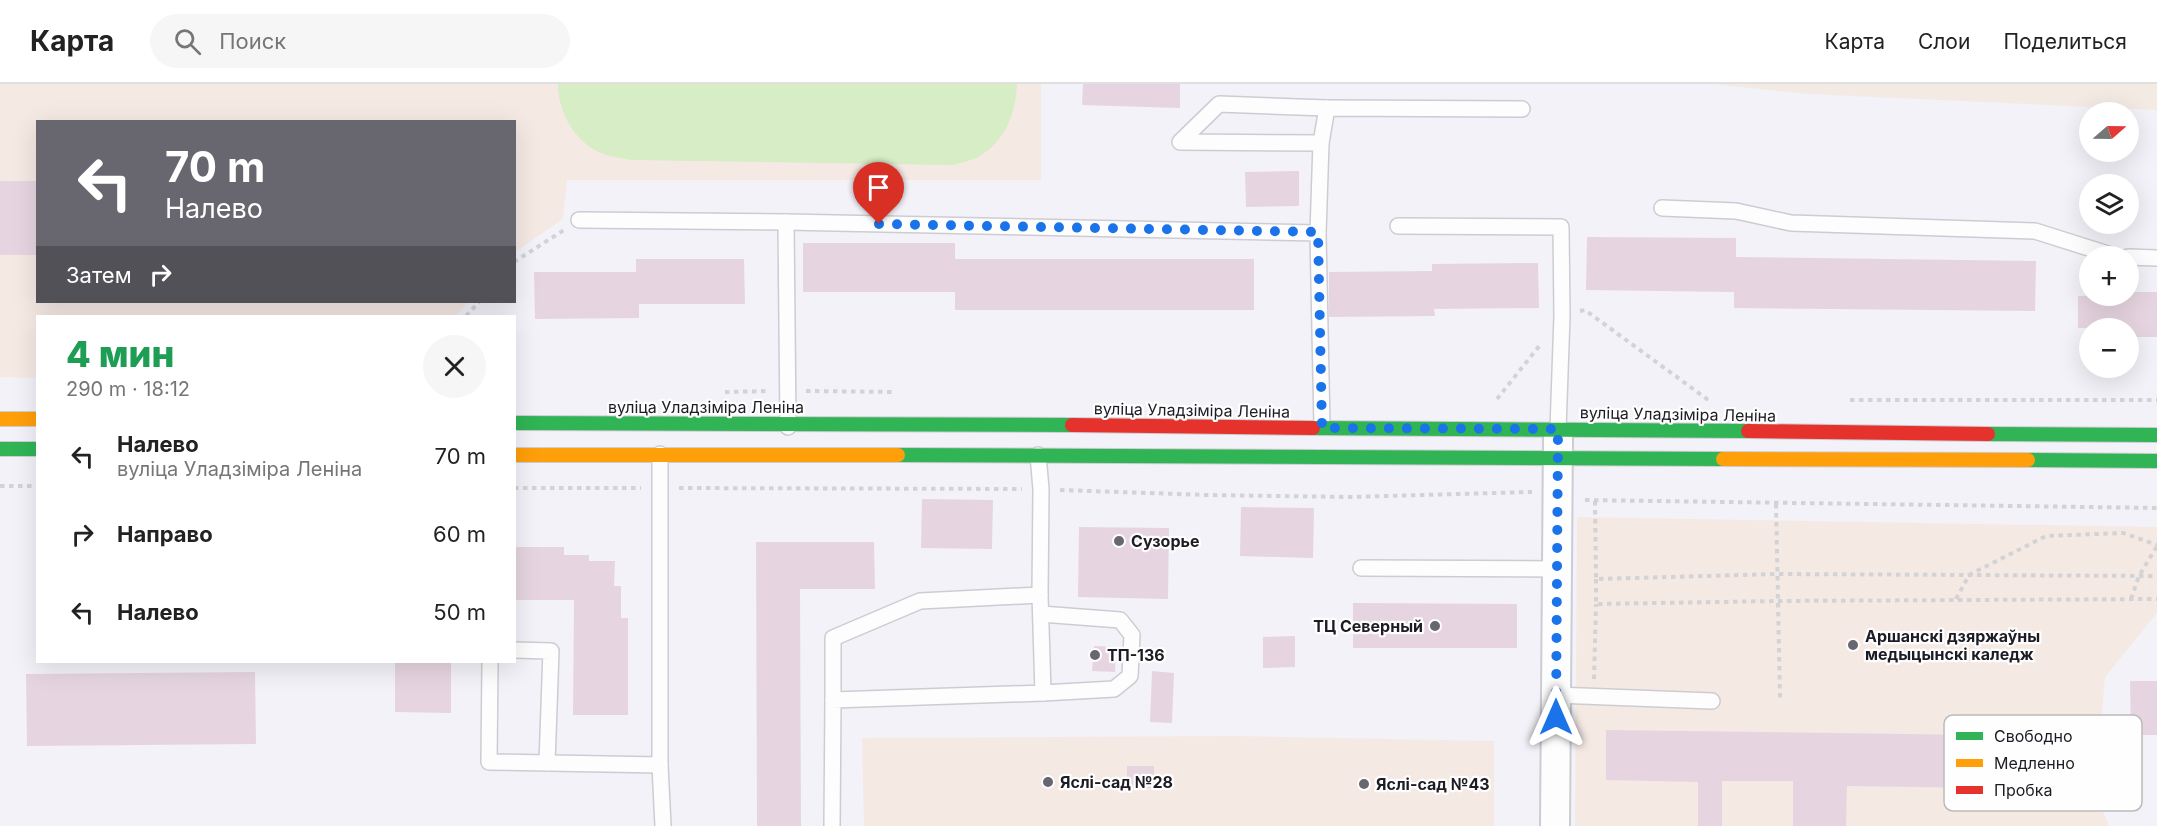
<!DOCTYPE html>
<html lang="ru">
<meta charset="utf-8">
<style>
body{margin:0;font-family:Inter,sans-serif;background:#f6f6f6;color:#222;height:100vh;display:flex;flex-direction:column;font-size:22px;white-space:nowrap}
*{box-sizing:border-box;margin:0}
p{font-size:20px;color:#767676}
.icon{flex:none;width:33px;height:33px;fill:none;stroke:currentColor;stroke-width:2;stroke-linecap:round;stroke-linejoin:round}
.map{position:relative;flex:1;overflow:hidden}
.drawer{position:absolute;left:36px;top:231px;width:480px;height:348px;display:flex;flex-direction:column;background:#fff;border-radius:0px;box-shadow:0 6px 24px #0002}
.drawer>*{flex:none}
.top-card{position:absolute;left:36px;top:36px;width:480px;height:183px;border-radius:0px;box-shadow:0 6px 24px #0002;background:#68666e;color:#fff;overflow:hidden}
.needle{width:39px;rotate:70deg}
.buttons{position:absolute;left:2079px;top:18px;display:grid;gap:12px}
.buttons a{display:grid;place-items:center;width:60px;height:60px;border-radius:50%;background:#fff;box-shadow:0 6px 24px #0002;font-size:30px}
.pin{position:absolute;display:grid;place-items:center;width:51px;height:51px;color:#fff;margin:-62px -26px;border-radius:50% 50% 50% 0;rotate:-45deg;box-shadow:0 0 6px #0007}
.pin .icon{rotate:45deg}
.me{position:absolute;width:66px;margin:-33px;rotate:0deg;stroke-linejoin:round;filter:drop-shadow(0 0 4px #0008)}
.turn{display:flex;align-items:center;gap:21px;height:126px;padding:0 30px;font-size:27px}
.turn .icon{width:78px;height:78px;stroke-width:2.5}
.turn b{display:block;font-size:42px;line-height:51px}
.then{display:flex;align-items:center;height:57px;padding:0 30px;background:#0003;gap:12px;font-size:22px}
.round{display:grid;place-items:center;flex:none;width:63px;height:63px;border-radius:32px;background:#f6f6f6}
.headline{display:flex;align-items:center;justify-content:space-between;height:102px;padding:0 30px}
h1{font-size:36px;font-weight:800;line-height:45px;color:#1e9e55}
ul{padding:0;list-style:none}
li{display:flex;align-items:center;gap:18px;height:78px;padding:0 30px}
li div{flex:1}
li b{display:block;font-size:22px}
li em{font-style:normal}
header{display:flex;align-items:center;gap:36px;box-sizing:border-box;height:84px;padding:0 30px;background:#fff;border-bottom:2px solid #e0e0e0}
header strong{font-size:28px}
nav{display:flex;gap:33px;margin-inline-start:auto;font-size:21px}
.search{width:420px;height:54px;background:#f6f6f6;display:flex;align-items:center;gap:15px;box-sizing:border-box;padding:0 21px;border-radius:33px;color:#767676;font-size:22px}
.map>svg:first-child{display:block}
</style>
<header>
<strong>Карта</strong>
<div class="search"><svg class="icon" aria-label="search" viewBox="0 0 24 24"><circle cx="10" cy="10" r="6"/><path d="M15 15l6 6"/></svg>Поиск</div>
<nav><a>Карта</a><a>Слои</a><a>Поделиться</a></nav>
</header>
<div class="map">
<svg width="2157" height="742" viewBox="0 0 2157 742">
<rect width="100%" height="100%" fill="#f3f2f8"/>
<path fill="#f3eae3" d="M1713 0H2157V26L1809 10Z"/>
<g fill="#f5e9e4">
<path d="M0 0H1041V96H567L563 135 515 168 514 38H38V218H468L456 232H38L37 294 0 293Z"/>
<path d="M1577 433 2157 443V529L2105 593 2095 708 2109 742H1575Z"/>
<path d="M1234 652 1494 657V742H864L862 654Z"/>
</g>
<path fill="#d6edc5" d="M558 0H1017C1016 30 1004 60 976 74 969 77 960 79 953 81L633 76C626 75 617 74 610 72 578 64 558 31 558 0Z"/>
<g fill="#e6d5e0">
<path d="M1083 0H1180V24L1082 21Z"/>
<path d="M1299 87V122L1246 123 1245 88Z"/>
<rect x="0" y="97" width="38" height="74"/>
<path d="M1587 153 1736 154V173L2036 177 2035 227 1734 224V208L1586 206Z"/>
<path d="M803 159H955V175H1254V226H955V208H803Z"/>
<path d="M636 175H744L745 220H639V234L535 235 534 188H636Z"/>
<path d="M1538 179 1539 224 1434 225 1435 232 1329 233V188L1432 187V180Z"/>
<path d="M2128 208H2157V253H2128V244H2078V212H2128Z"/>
<path d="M922 415 993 416 992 465 921 464Z"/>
<path d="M1241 423 1314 424 1313 474 1240 472Z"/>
<path d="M1079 443 1169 444 1168 515 1078 513Z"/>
<path d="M756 458H874L875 505H800L801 742H757Z"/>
<path d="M514 463H564V471H589V477H615L614 502H621V534H628V631H573L574 516H514Z"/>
<path d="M1353 519 1517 520V564H1353Z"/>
<path d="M1295 552V583L1263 584V553Z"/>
<path d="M1094 562 1116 563 1115 588 1092 587Z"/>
<path d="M395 578H451V629L395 628Z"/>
<path d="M1152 587 1174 589 1172 639 1150 638Z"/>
<path d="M255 588 256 660 27 662 26 590Z"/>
<path d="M2130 597H2157V651H2131Z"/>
<path d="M1606 646 2059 652 2058 705 1847 702 1846 742H1793V697H1722V742H1698V698L1606 696Z"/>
<rect x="1127" y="682" width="27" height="22"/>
</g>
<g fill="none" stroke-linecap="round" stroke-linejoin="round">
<g stroke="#cdccd3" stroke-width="18">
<g id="lane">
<path d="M1321 59 1180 58 1219 20 1327 24"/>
<path d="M1662 124 1736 127 1791 139 2035 147 2114 172"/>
<path d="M579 136 786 138 1318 149 1322 343"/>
<path d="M786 138 788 343"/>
<path d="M1398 142 1561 143 1562 232 1558 345"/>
<path d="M1318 149 1321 59 1327 24 1522 25"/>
<path d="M2128 173 2157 174"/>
<path d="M660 370V681L663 742"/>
<path d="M1361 484 1556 485"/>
<path d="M1041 530 1120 536 1132 551 1130 592 1114 605 1043 609"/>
<path d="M514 566 551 567 547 679"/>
<path d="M490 578 489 678 660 681"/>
<path d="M1556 611 1712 617"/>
<path d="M833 616V554L920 517 1040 511"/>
<path d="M832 742 833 616 1043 609 1040 511 1041 405 1038 371"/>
</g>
</g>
<g stroke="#cdccd3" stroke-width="32">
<path id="street" d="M1555 742 1558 353"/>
</g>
<g stroke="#cecdd1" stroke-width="16">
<g id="fast">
<path d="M514 339 1072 341"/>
<path d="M1313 344 1748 347"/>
<path d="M1988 350 2157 351"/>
<path d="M0 365H38"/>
<path d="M898 371 1723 375"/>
<path d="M2028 376 2157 377"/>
</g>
</g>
<g stroke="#cecdd1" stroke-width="16">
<g id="slow">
<path d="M0 335H38"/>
<path d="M514 371H898"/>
<path d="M1723 375 2028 376"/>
</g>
</g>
<g stroke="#cecdd1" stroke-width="16">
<g id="jam">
<path d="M1072 341 1313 344"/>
<path d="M1748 347 1988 350"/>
</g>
</g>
<g stroke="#d3d3d5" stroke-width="4" stroke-dasharray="4.5 4.5" stroke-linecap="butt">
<path d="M514 178 564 146"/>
<path d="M1580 227 1585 226 1711 318"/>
<path d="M466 232 479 218"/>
<path d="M806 307 895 308"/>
<path d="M725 308 769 307"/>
<path d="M1497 315 1540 261"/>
<path d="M1850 316H2157"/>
<path d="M0 402H38"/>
<path d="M514 404H641"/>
<path d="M679 404 1022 405"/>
<path d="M1060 406 1207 411 1351 413 1532 408"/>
<path d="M1585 416 2157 424"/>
<path d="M1595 417 1596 495 1777 490 2157 492"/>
<path d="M1776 420 1780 614"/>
<path d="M1596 495V520L1778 517 2157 515"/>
<path d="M1956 515 1969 491 2046 452 2123 449 2157 461"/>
<path d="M2131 515 2139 492 2157 462"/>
<path d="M1594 595 1596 520"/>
</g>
<use href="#lane" stroke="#fdfdfe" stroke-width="15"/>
<use href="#street" stroke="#fdfdfe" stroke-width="28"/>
<use href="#fast" stroke="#30b455" stroke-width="14"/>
<use href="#slow" stroke="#ff9f0a" stroke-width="14"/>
<use href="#jam" stroke="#e5322d" stroke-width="14"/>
</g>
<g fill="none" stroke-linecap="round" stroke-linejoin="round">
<path stroke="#1a73e8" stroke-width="10" stroke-dasharray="0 18" d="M879 140 1318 148 1322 344 1558 345 1556 633"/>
</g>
<g fill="#68666e" stroke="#fefefe" stroke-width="2">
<circle cx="1119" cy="457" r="6"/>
<circle cx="1435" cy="542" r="6"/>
<circle cx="1853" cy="561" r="6"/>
<circle cx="1095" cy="571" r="6"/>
<circle cx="1048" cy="698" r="6"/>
<circle cx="1364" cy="700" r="6"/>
</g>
<g text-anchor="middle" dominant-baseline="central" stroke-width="4.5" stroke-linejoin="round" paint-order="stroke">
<g font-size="16" fill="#1d1b23" stroke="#fefefe">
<text x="706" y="323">вуліца Уладзіміра Леніна</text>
<text transform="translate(1192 326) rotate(1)">вуліца Уладзіміра Леніна</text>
<text transform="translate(1678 330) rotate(1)">вуліца Уладзіміра Леніна</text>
</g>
<g font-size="16" font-weight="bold" fill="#1d1b23" stroke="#fefefe" text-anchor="start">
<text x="1131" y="457">Сузорье</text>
<text x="1423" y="542" text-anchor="end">ТЦ Северный</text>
<text x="1865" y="552">Аршанскі дзяржаўны<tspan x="1865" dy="18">медыцынскі каледж</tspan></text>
<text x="1107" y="571">ТП-136</text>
<text x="1060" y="698">Яслі-сад №28</text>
<text x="1376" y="700">Яслі-сад №43</text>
</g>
</g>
<rect x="1944" y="631" width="198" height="96" rx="9" fill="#fefefe" stroke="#bababc" stroke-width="1.5"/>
<rect x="1956" y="648" width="27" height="8" fill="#30b455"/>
<rect x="1956" y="675" width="27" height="8" fill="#ff9f0a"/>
<rect x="1956" y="702" width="27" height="8" fill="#e5322d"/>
<g font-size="16" fill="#1d1b23">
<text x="1994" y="658">Свободно</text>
<text x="1994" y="685">Медленно</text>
<text x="1994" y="712">Пробка</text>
</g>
</svg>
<div class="buttons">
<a><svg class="needle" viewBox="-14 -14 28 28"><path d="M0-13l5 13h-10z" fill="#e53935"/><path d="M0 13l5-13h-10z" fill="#767676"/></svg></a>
<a><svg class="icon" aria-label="layers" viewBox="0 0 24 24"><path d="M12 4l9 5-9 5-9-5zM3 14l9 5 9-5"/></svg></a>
<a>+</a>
<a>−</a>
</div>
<div class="pin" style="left:879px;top:140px;background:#d93025"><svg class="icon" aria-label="arrive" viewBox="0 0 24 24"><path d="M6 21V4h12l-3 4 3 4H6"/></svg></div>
<svg class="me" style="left:1556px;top:633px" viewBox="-20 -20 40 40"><path d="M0-17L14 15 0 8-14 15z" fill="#1a73e8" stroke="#fff" stroke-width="4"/></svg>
<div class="top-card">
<div class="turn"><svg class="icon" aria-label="left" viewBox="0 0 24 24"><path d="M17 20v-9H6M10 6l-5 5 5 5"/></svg><div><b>70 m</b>Налево</div></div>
<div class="then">Затем<svg class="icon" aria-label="right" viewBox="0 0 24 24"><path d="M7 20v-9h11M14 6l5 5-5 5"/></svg></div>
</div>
<section class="drawer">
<div class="headline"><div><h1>4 мин</h1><p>290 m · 18:12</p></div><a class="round"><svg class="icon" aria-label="close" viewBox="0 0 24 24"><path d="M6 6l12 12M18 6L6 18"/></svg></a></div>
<ul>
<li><svg class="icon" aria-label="left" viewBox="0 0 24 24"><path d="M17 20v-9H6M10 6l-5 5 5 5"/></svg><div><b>Налево</b><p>вуліца Уладзіміра Леніна</p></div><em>70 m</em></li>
<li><svg class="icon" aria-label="right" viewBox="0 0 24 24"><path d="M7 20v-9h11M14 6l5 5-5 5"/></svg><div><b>Направо</b></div><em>60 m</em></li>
<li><svg class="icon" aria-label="left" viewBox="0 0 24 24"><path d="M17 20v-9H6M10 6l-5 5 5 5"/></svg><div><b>Налево</b></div><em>50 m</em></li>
</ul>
</section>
</div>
